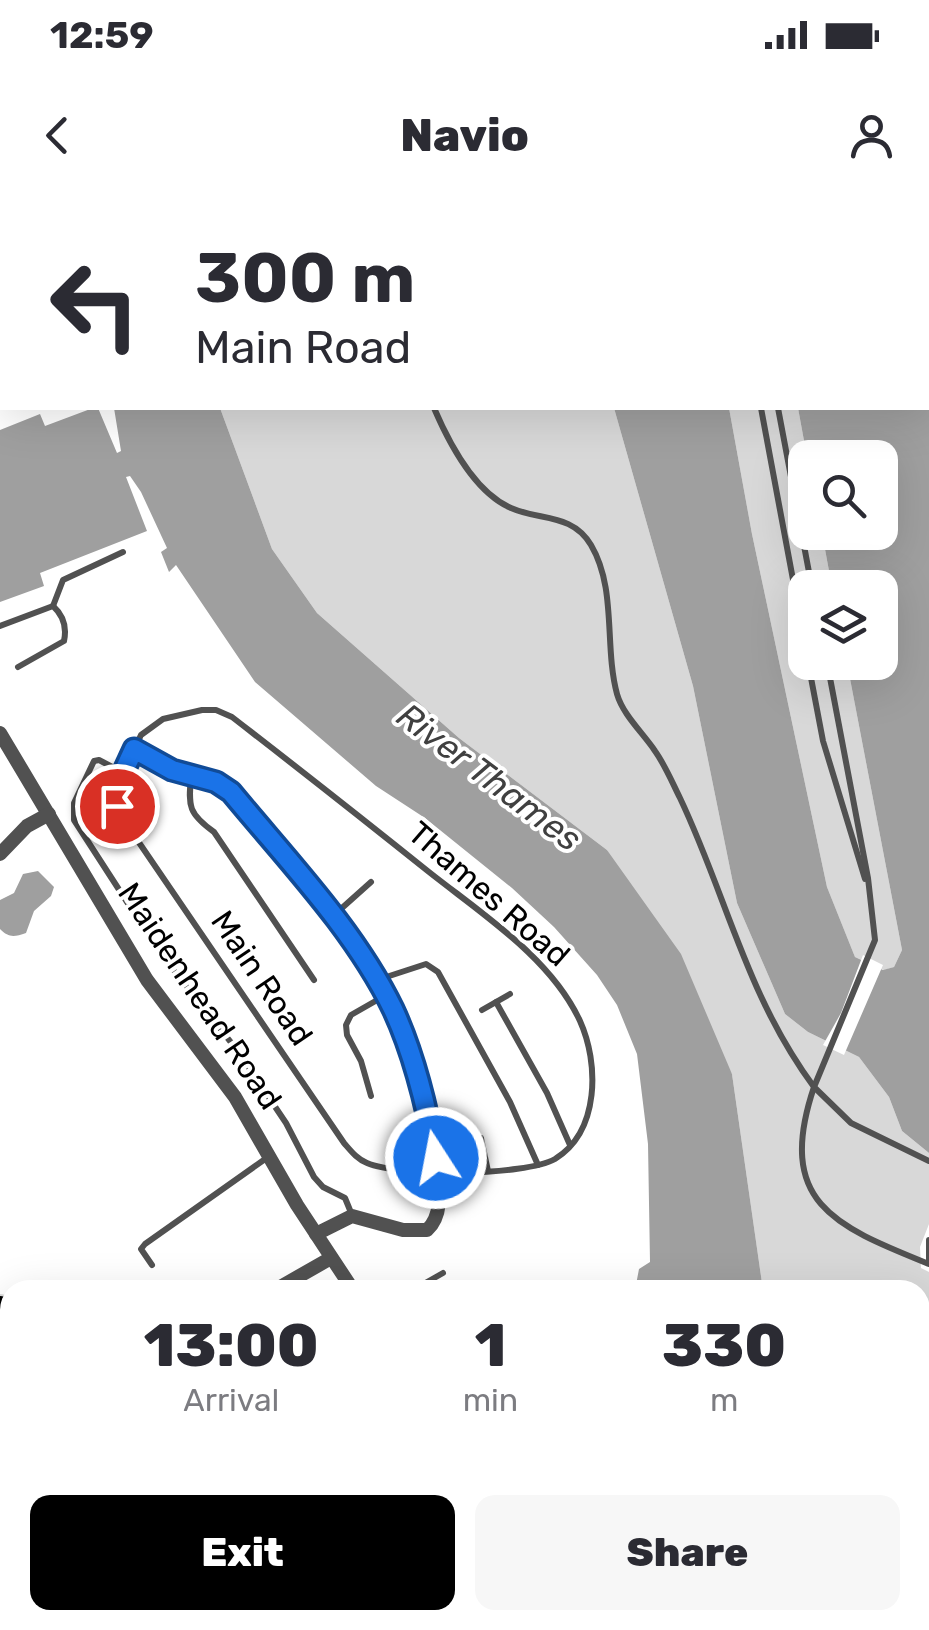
<!DOCTYPE html>
<style>
body{margin:0;font-family:Rubik,sans-serif;background:#f7f7f7;color:#2b2b33;height:100vh;display:flex;flex-direction:column;font-size:38px;white-space:nowrap}
*{box-sizing:border-box;margin:0}
p{font-size:32px;color:#7c7c81}
.icon{flex:none;width:55px;height:55px;fill:none;stroke:currentColor;stroke-width:2;stroke-linecap:round;stroke-linejoin:round}
.map{position:relative;flex:1;overflow:hidden}
.sheet{position:absolute;left:0px;top:1080px;width:930px;height:350px;display:flex;flex-direction:column;background:#fff;border-radius:30px 30px 0 0;box-shadow:0 10px 40px #0002}
.sheet>*{flex:none}
.hud{position:absolute;left:0px;top:0px;width:930px;height:210px;box-shadow:0 10px 40px #0002;background:#fff;color:#2b2b33;overflow:hidden}
.fabs{position:absolute;left:788px;top:240px;display:grid;gap:20px}
.fabs a{display:grid;place-items:center;width:110px;height:110px;border-radius:20px;background:#fff;box-shadow:0 10px 40px #0002;font-size:50px}
.pin{position:absolute;display:grid;place-items:center;width:85px;height:85px;color:#fff;margin:-42px;border:5px solid #fff;border-radius:50%;box-shadow:0 2px 10px #0007}
.me{position:absolute;width:110px;margin:-55px;rotate:349deg;stroke-linejoin:round;filter:drop-shadow(0 0 8px #0008)}
.turn{display:flex;align-items:center;gap:35px;height:210px;padding:0 30px;font-size:45px}
.turn .icon{width:130px;height:130px;stroke-width:2.5}
.turn b{display:block;font-size:70px;line-height:85px}
.eta{display:flex;justify-content:space-evenly;align-items:center;height:170px;text-align:center}
.eta b{font-size:60px;font-weight:800;line-height:70px}
.primary-button{display:flex;gap:20px;margin-top:auto;padding:20px 30px}
.primary-button a{flex:1;height:115px;border-radius:20px;background:#000;color:#fff;font-size:40px;font-weight:800;line-height:115px;text-align:center}
.primary-button a+a{background:#f7f7f7;color:#2b2b33}
.status{display:flex;justify-content:space-between;align-items:center;height:70px;padding:0 50px;background:#fff;direction:ltr}
.status svg{height:28px;fill:currentColor}
header{display:flex;justify-content:space-between;align-items:center;height:130px;padding:0 30px;background:#fff;font-size:45px;font-weight:800}
.map>svg:first-child{display:block}
</style>
<div class="status"><b>12:59</b><svg viewBox="0 0 49 12"><path d="M0 12V9h3v3zM5 12V6h3v6zM10 12V3h3v9zM15 12V0h3v12zM26 1h20v11H26zM47 4h2v5h-2z"/></svg></div>
<header><svg class="icon" aria-label="back" viewBox="0 0 24 24"><path d="M15 5l-7 7 7 7"/></svg>Navio<svg class="icon" aria-label="person" viewBox="0 0 24 24"><circle cx="12" cy="8" r="4"/><path d="M4 21q1-7 8-7t8 7"/></svg></header>
<div class="map">
<svg width="929" height="1430" viewBox="0 0 929 1430">
<rect width="100%" height="100%" fill="#fff"/>
<g fill="#d8d8d8">
<path d="M118 0H558L559 2H120Z"/>
<path d="M220 208H614L693 486 737 703 785 814 808 832 859 857 889 897 902 931 929 953V1024L920 1047 921 1068 929 1072V1121L920 1144V1090H763L732 874 607 650 459 538 317 413 272 349Z"/>
<path d="M729 208H798L807 257 805 332 822 333 832 387 805 388V462L847 463 902 750 894 767 884 770 855 757 827 687 752 334Z"/>
<path d="M929 1150V1232L920 1237V1152Z"/>
</g>
<g fill="#9f9f9f">
<path d="M758 0H929V953L902 931 889 897 859 857 808 832 785 814 737 703 693 486 614 208H729L752 334 827 687 855 757 883 770 894 767 902 750 847 463 880 462V388L832 387 822 333 880 332V258L807 257 798 208H928V2Z"/>
<path d="M93 208H98L117 253 121 251 114 208H220L272 349 317 413 459 538 607 650 681 754 732 874 763 1090H635L639 1069 650 1062 648 944 637 854 617 805 597 775 554 727 512 688 425 618 376 586 255 482 176 365 169 372 161 352 167 348 141 292 130 276 126 277 147 331 40 373 44 386 0 402V230L40 214 45 226Z"/>
<path d="M38 671 54 687 51 696 34 711 26 733C14 737 9 738 0 729V700L14 693 23 674Z"/>
<path d="M929 1232V1357L920 1360V1237Z"/>
</g>
<path fill="#fff" d="M863 755 883 765 844 855 823 845 841 813Z"/>
<g fill="none" stroke-linecap="round" stroke-linejoin="round">
<g stroke="#dbdbdb" stroke-width="24">
<g id="primary">
<path d="M0 1106 10 1111"/>
<path d="M642 1420 657 1430"/>
</g>
</g>
<g stroke="#515151" stroke-width="6">
<path d="M323 0 324 2"/>
<path d="M721 0 722 2"/>
<path d="M739 0V2"/>
<path d="M0 190 2 189"/>
<path d="M434 208C449 243 474 292 511 308 540 321 572 313 591 345 617 389 604 446 617 494 623 515 643 533 655 551 665 565 672 582 680 598 727 697 746 795 814 887 775 1003 835 1026 929 1064"/>
<path d="M761 208 805 444"/>
<path d="M778 208 812 388"/>
<path d="M53 406 63 380 123 352"/>
<path d="M0 426 53 406C64 416 67 427 64 441L18 467"/>
<path d="M808 462 823 541 865 679"/>
<path d="M827 462 868 678 875 740 814 887 851 923 929 961"/>
<path d="M202 510H216L232 517C298 568 364 620 429 672 482 714 551 758 580 821 599 863 600 931 555 959 525 976 399 977 367 963 357 959 351 951 344 943L125 622 117 606V586L141 535 163 519Z"/>
<path d="M134 549 173 571 227 588 333 716 377 780 399 822 421 890 438 971"/>
<path d="M122 572 99 560 94 561 74 603V620L160 753 237 850 286 923 314 977 323 987 345 998 352 1015"/>
<path d="M191 577C188 607 189 614 214 632L314 780"/>
<path d="M333 716 371 682"/>
<path d="M377 780 426 764 438 772 510 902 538 965"/>
<path d="M496 802 547 893 570 945"/>
<path d="M482 810 510 794"/>
<path d="M371 896 361 861 347 835 346 825 351 815 386 795"/>
<path d="M481 938 488 971"/>
<path d="M929 1063V1040"/>
<path d="M152 1065 141 1049 145 1044 268 957"/>
<path d="M413 1090 443 1073"/>
</g>
<g stroke="#515151" stroke-width="14">
<path d="M0 533 147 780 235 897 297 1005 353 1090"/>
<path d="M0 654 27 626 49 614"/>
<path d="M316 1034 352 1016 403 1030H427C442 1017 440 991 438 972"/>
<path d="M275 1090 331 1058"/>
<path d="M187 1420 197 1430"/>
<path d="M581 1420 594 1430"/>
<path d="M136 1430 150 1420"/>
<path d="M399 1430 409 1420"/>
</g>
<use href="#primary" stroke="#000" stroke-width="20"/>
</g>
<g fill="none" stroke-linecap="round" stroke-linejoin="round">
<g stroke="#114b97" stroke-width="25">
<path id="route" d="M117 606V586L134 549 172 570 216 582 231 592C287 660 354 729 393 809 415 856 427 908 436 958"/>
</g>
<use href="#route" stroke="#1a73e8" stroke-width="18"/>
</g>
<g text-anchor="middle" dominant-baseline="central" stroke-width="8" stroke-linejoin="round" paint-order="stroke">
<g font-size="32" fill="#000" stroke="#fff">
<text transform="translate(489 694) rotate(41)">Thames Road</text>
<text transform="translate(262 778) rotate(56)">Main Road</text>
<text transform="translate(200 796) rotate(56)">Maidenhead Road</text>
</g>
<g font-size="35" font-style="italic" fill="#404040" stroke="#fff">
<text transform="translate(489 577) rotate(37)">River Thames</text>
</g>
</g>
</svg>
<div class="fabs">
<a><svg class="icon" aria-label="search" viewBox="0 0 24 24"><circle cx="10" cy="10" r="6"/><path d="M15 15l6 6"/></svg></a>
<a><svg class="icon" aria-label="layers" viewBox="0 0 24 24"><path d="M12 4l9 5-9 5-9-5zM3 14l9 5 9-5"/></svg></a>
</div>
<div class="pin" style="left:117px;top:606px;background:#d93025"><svg class="icon" aria-label="arrive" viewBox="0 0 24 24"><path d="M6 21V4h12l-3 4 3 4H6"/></svg></div>
<svg class="me" style="left:436px;top:958px" viewBox="-20 -20 40 40"><circle r="17" fill="#1a73e8" stroke="#fff" stroke-width="3"/><path d="M0-11L8 9 0 5-8 9z" fill="#fff"/></svg>
<div class="hud">
<div class="turn"><svg class="icon" aria-label="left" viewBox="0 0 24 24"><path d="M17 20v-9H6M10 6l-5 5 5 5"/></svg><div><b>300 m</b>Main Road</div></div>
</div>
<section class="sheet">
<div class="eta">
<div><b>13:00</b><p>Arrival</p></div>
<div><b>1</b><p>min</p></div>
<div><b>330</b><p>m</p></div>
</div>
<div class="primary-button"><a>Exit</a><a>Share</a></div>
</section>
</div>
